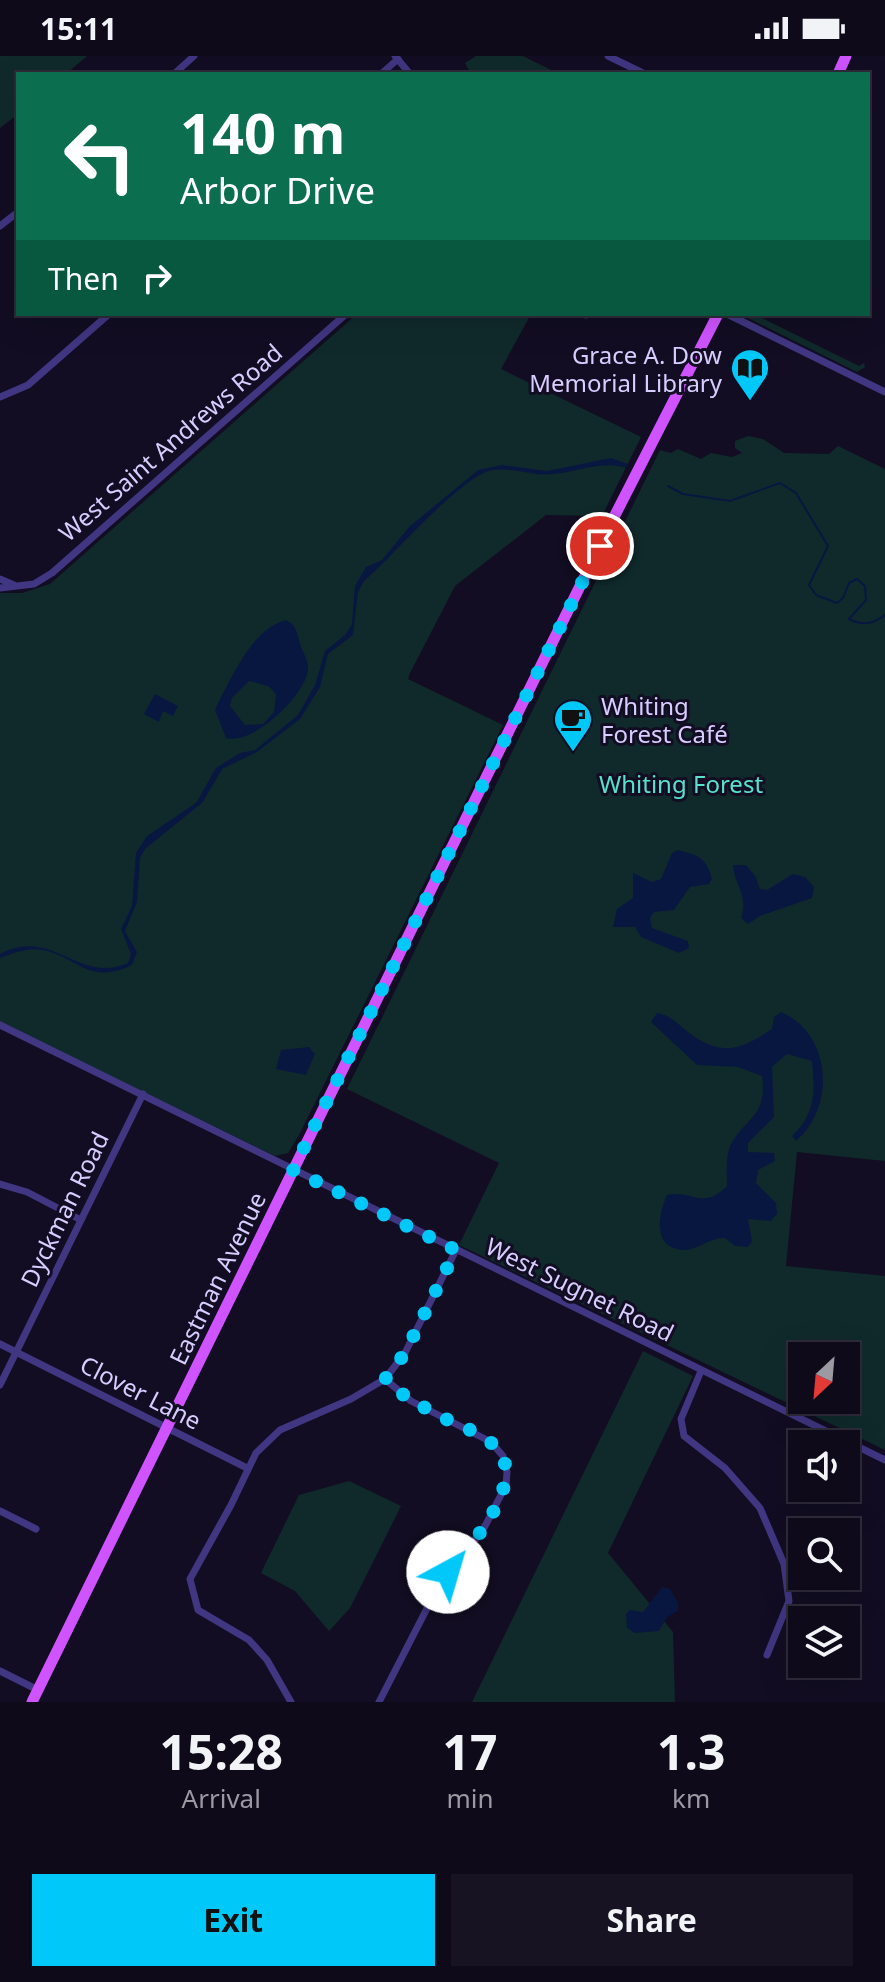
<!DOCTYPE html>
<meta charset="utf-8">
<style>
body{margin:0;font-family:"Noto Sans",sans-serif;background:#171323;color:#f1f3f6;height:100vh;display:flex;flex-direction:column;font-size:30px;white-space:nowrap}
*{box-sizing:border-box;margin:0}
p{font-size:26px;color:#9b9aa2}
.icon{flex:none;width:44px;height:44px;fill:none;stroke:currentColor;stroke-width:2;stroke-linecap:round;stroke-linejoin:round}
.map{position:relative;height:1646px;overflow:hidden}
.drawer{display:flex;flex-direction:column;background:#0e0a1a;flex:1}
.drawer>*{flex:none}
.guide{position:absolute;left:16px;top:16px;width:854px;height:244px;border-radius:0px;box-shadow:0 8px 32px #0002,0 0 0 2px #2e2b39;background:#0b6e4f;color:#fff;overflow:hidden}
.needle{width:52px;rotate:206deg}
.controls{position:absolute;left:788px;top:1286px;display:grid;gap:16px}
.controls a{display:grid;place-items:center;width:72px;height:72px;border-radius:0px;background:#0e0a1a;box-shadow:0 8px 32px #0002,0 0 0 2px #2e2b39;font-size:40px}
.pin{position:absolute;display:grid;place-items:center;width:68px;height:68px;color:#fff;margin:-34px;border:4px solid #fff;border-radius:50%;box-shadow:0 2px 8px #0007}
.me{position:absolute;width:88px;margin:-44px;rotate:39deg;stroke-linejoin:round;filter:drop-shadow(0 0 6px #0008)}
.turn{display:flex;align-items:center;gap:28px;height:168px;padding:0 32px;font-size:36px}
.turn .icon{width:104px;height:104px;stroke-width:2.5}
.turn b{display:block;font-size:56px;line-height:68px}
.then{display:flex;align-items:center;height:76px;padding:0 32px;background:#0003;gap:16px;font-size:30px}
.eta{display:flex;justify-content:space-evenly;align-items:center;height:136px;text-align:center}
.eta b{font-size:48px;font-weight:700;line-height:56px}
.primary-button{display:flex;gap:16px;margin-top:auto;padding:16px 32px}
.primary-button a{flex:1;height:92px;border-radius:0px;background:#00c8f8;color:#111;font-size:32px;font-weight:700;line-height:92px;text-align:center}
.primary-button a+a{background:#171323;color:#f1f3f6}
.status{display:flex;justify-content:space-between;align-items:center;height:56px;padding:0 40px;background:#0e0a1a;direction:ltr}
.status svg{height:22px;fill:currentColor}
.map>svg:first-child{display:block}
</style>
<div class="status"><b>15:11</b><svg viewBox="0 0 49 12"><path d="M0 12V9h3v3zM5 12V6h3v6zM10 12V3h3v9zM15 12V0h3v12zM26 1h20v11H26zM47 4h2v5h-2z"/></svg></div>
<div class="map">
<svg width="885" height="1646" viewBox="0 0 885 1646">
<rect width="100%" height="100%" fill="#120d22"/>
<g fill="#102a2c" fill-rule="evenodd">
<path d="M0 0H87L66 18H18V58L0 72Z"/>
<path d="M476 0H523L551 14 550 18H471L465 7Z"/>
<path d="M357 258H531L501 313 641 381 602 460 546 459 455 530 410 617 408 623 503 669 299 1079 288 1097 275 1100 0 966V537H22L50 528Z"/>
<path d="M740 258H754L859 310 864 307 865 311 857 316Z"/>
<path d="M748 380 763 383 784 397 829 398 838 390 885 413V1105L797 1096 786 1210 885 1220V1394L459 1189 499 1107 347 1033 660 394 671 397 678 393 701 403 711 397 732 401 742 397 735 392V385ZM802 1300H846V1344H802Z"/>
<path d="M643 1295 693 1320 608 1497 673 1576 675 1646H472Z"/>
<path d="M349 1425 401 1450 350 1552 329 1575 295 1535 261 1517 299 1439Z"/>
</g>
<g fill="#081740" fill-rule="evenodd">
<path d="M611 402 628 408 626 412C604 404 577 416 554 418 533 421 513 411 493 414 461 419 391 503 364 525L358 536 353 579 328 598 320 631 300 663 257 696 222 713 203 746 145 793 140 802 137 846 125 875 137 896 132 909C88 930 78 901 43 894 29 891 13 897 0 902V898C53 870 78 929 128 907L131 898 121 873 132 850 136 797 147 780 196 747 216 712 240 697 255 694 298 659 315 629 325 595 345 579 352 568 355 530 366 511 382 504 409 471 478 414 502 409 547 415Z"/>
<path d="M286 564C296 569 296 574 299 584 301 594 309 604 308 614 305 640 252 690 226 682L215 654 218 647C233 619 252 573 286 564ZM249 625 268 630 276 638 274 656 263 668 245 669 230 650 232 642Z"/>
<path d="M155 638 178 650 173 660 163 655 159 666 144 658Z"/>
<path d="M678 794C698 799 707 802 712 823L709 828 690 831 674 854 654 856 650 862 652 872 688 885 689 892 679 897 641 881 635 871H613L617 853 633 842V817L652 826 661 823 672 797Z"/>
<path d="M733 809H746L756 821 760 833 767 834 793 818 805 821 814 831 812 842 760 860 748 868 741 862C749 839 734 829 733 809Z"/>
<path d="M781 956C832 978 836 1051 796 1085L792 1080C816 1057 815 1036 812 1005L787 998 772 1011 774 1061 748 1087V1096L774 1097 775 1105 758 1114 756 1127 776 1147 777 1158 771 1165 748 1163 752 1185 748 1191 735 1190 725 1182C710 1181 699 1194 683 1194 652 1192 658 1159 667 1139 693 1133 702 1155 727 1130 727 1116 725 1098 732 1086 750 1059 767 1058 762 1020L738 1011 697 1009 651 966 657 957C669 959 675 965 684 973 718 1000 736 997 772 973L774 961Z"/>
<path d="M309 991 315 998 306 1019 276 1013 281 994Z"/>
<path d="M662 1531 670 1533 678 1547V1555L667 1561 659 1575 635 1577 627 1572 626 1558 630 1554 643 1556Z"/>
</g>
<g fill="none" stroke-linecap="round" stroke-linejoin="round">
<path stroke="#081740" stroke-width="2" d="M668 430 683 438 730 445 780 427 796 437 828 490 809 529 816 539 837 547 843 542 849 527 857 523 865 530 866 544 849 563C863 570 872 568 885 559"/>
<g stroke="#403682" stroke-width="7">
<path d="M395 0 410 18"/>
<path d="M608 0 645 18"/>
<path d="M174 18 194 0"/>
<path d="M381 18 398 3"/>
<path d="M0 170 18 156"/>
<path d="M727 258 885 336"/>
<path d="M586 259V258"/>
<path d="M0 341 28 329 109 258"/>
<path d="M0 523 14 529"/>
<path d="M0 532 34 528 52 517 346 258"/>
<path d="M0 969 885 1404"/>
<path d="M0 1128 27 1136 81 1164"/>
<path d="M0 1288 247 1412"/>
<path d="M701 1315 681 1363 684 1380 725 1412 760 1452 784 1508 789 1545 767 1599"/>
<path d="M0 1329 143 1038"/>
<path d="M0 1455 36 1473"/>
<path d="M0 1615 38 1634"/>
<path d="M291 1646 267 1604 249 1584 198 1554 190 1523 231 1449 256 1397 280 1374 351 1343 385 1323 405 1297 456 1194"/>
<path d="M379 1646 440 1527 483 1474 506 1429 507 1416 503 1400 491 1386 411 1345 385 1323"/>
</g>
<g stroke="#cf54ff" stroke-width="11">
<path d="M838 18 846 0"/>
<path d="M32 1646 612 465 718 258"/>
</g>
</g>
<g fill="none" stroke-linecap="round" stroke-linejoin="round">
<path stroke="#00c8f8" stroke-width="14" stroke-dasharray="0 25.2" d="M448 1516C472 1488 535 1419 490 1386 478 1376 460 1370 446 1363 424 1351 403 1342 385 1323L405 1297 456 1194 293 1114 600 490"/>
</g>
<defs>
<g id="library-pin" transform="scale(2)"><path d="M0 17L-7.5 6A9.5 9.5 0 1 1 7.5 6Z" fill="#00c8f8" stroke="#120d22"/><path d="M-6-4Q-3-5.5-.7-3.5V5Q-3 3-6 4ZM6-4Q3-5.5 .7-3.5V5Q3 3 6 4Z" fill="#111"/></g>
<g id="cafe-pin" transform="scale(2)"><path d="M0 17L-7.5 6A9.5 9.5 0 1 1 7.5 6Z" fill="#00c8f8" stroke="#120d22"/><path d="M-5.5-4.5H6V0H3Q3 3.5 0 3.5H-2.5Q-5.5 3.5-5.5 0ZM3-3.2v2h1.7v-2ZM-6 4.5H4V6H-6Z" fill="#111"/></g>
</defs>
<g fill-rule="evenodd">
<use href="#library-pin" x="750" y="312"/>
<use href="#cafe-pin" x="573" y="663"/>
</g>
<g text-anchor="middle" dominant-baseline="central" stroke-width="6" stroke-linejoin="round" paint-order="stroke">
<g font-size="24" fill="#d8cdff" stroke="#120d22" text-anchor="end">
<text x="722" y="298">Grace A. Dow<tspan x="722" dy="28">Memorial Library</tspan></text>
<text x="601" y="649" text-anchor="start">Whiting<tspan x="601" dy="28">Forest Café</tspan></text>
</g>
<g font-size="24" fill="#d8cdff" stroke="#120d22">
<text transform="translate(170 386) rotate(-41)">West Saint Andrews Road</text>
<text transform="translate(64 1153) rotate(-64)">Dyckman Road</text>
<text transform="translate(217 1222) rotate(-64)">Eastman Avenue</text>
<text transform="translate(580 1233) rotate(26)">West Sugnet Road</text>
<text transform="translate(141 1336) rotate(27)">Clover Lane</text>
</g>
<g font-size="24" fill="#56e2cc" stroke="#120d22">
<text x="681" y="727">Whiting Forest</text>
</g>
</g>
</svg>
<div class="controls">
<a><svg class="needle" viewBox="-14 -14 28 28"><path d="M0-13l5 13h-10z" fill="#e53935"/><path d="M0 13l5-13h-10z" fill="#9b9aa2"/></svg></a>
<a><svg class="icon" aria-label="sound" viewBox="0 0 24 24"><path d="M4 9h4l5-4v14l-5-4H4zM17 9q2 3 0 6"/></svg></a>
<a><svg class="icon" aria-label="search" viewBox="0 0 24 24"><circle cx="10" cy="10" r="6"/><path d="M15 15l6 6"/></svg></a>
<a><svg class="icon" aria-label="layers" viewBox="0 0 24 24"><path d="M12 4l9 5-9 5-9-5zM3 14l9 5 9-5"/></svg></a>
</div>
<div class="pin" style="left:600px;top:490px;background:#d93025"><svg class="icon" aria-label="arrive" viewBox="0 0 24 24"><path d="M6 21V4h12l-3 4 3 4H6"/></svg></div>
<svg class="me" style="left:448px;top:1516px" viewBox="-20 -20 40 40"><circle r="19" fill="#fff"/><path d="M0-13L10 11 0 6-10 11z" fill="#00c8f8"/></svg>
<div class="guide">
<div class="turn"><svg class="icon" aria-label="left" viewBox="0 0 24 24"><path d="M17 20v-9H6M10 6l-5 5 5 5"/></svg><div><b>140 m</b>Arbor Drive</div></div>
<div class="then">Then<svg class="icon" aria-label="right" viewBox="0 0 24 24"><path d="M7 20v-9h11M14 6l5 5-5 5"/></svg></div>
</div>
</div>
<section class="drawer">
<div class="eta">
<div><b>15:28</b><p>Arrival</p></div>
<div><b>17</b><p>min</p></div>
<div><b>1.3</b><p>km</p></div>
</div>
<div class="primary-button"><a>Exit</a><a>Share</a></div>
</section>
